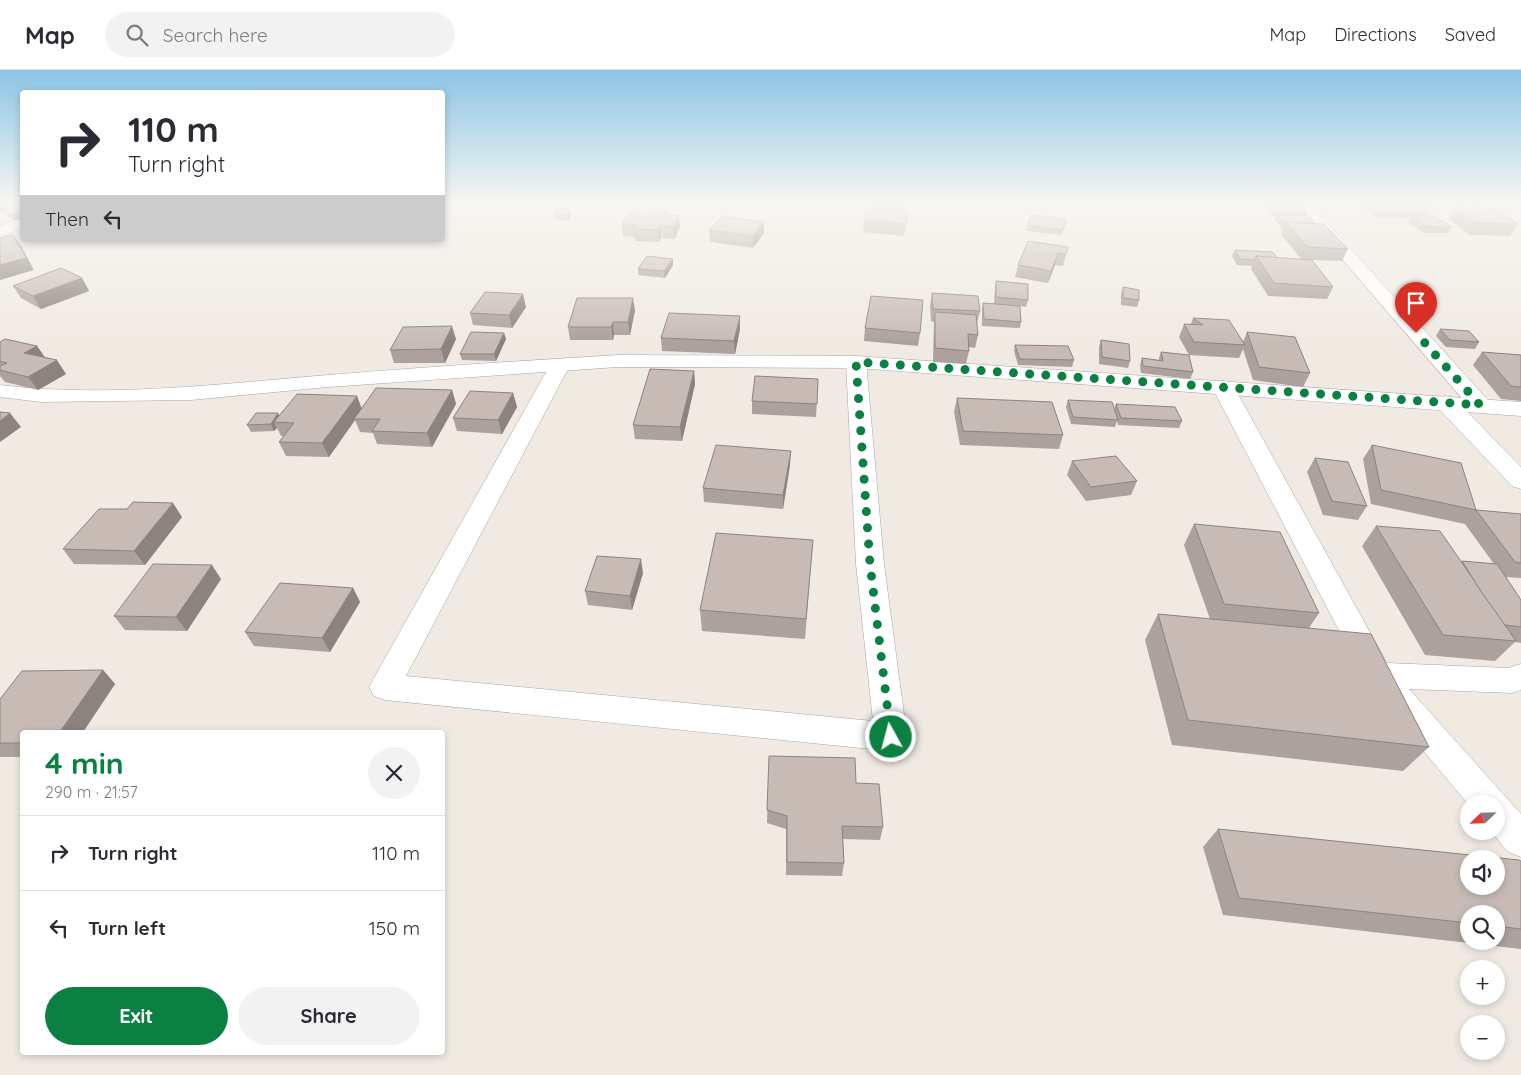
<!DOCTYPE html>
<meta charset="utf-8">
<style>
body{margin:0;font-family:Quicksand,sans-serif;background:#f2f2f3;color:#2b2b33;height:100vh;display:flex;flex-direction:column;font-size:19px;white-space:nowrap}
*{box-sizing:border-box;margin:0}
p{font-size:16px;color:#7c7c81}
.icon{flex:none;width:28px;height:28px;fill:none;stroke:currentColor;stroke-width:2;stroke-linecap:round;stroke-linejoin:round}
.map{position:relative;flex:1;overflow:hidden}
.details{position:absolute;left:20px;top:660px;width:425px;height:325px;display:flex;flex-direction:column;background:#fff;border-radius:5px;box-shadow:0 2px 8px #0003}
.details>*{flex:none}
.guide{position:absolute;left:20px;top:20px;width:425px;height:152px;border-radius:5px;box-shadow:0 2px 8px #0003;background:#fff;color:#2b2b33;overflow:hidden}
.needle{width:32px;rotate:247deg}
.tools{position:absolute;left:1460px;top:725px;display:grid;gap:10px}
.tools a{display:grid;place-items:center;width:45px;height:45px;border-radius:50%;background:#fff;box-shadow:0 2px 8px #0003;font-size:25px}
.pin{position:absolute;display:grid;place-items:center;width:42px;height:42px;color:#fff;margin:-51px -21px;border-radius:50% 50% 50% 0;rotate:-45deg;box-shadow:0 0 5px #0007}
.pin .icon{rotate:45deg}
.me{position:absolute;width:55px;margin:-28px;rotate:353deg;stroke-linejoin:round;filter:drop-shadow(0 0 4px #0008)}
.turn{display:flex;align-items:center;gap:18px;height:105px;padding:0 25px;font-size:22px}
.turn .icon{width:65px;height:65px;stroke-width:2.5}
.turn b{display:block;font-size:35px;line-height:42px}
.then{display:flex;align-items:center;height:48px;padding:0 25px;background:#0003;gap:10px;font-size:19px}
.round{display:grid;place-items:center;flex:none;width:52px;height:52px;border-radius:26px;background:#f2f2f3}
.overview{display:flex;align-items:center;justify-content:space-between;height:85px;padding:0 25px}
h1{font-size:30px;font-weight:700;line-height:38px;color:#0b8043}
.primary-button{display:flex;gap:10px;margin-top:auto;padding:10px 25px}
.primary-button a{flex:1;height:58px;border-radius:30px;background:#0b8043;color:#fff;font-size:20px;font-weight:700;line-height:58px;text-align:center}
.primary-button a+a{background:#f2f2f3;color:#2b2b33}
ul{padding:0;list-style:none}
li{display:flex;align-items:center;gap:15px;height:75px;padding:0 25px;border-top:1px solid #e1e1e2}
li div{flex:1}
li b{display:block;font-size:19px}
li em{font-style:normal}
header{display:flex;align-items:center;gap:30px;box-sizing:border-box;height:70px;padding:0 25px;background:#fff;border-bottom:1px solid #e1e1e2}
header strong{font-size:24px}
nav{display:flex;gap:28px;margin-inline-start:auto;font-size:18px}
.search{width:350px;height:45px;background:#f2f2f3;display:flex;align-items:center;gap:12px;box-sizing:border-box;padding:0 18px;border-radius:28px;color:#7c7c81;font-size:19px}
.map>svg:first-child{display:block}
</style>
<header>
<strong>Map</strong>
<div class="search"><svg class="icon" aria-label="search" viewBox="0 0 24 24"><circle cx="10" cy="10" r="6"/><path d="M15 15l6 6"/></svg>Search here</div>
<nav><a>Map</a><a>Directions</a><a>Saved</a></nav>
</header>
<div class="map">
<svg width="1521" height="1005" viewBox="0 0 1521 1005">
<rect width="100%" height="100%" fill="#f0eae3"/>
<g fill="none" stroke-linecap="round" stroke-linejoin="round">
<g stroke="#a5a5a5" stroke-width="1">
<g id="minor">
<path d="M1293 132H1308L1488 330 1491 335 1488 340 1480 342 1472 340Z"/>
<path d="M22 148V158L0 167V156Z"/>
<path d="M856 286 863 288 866 292 884 494 907 667 903 677 891 681 385 630 374 626 369 617 374 608 550 295 553 291 560 289 567 291 570 295 406 606 873 651 856 494 846 292 849 288Z"/>
<path d="M1223 311 1231 312 1234 317 1387 593 1508 598 1521 594V620L1512 623 1409 619 1521 744V787L1508 782 1491 761H1496V734L1469 735 1367 614 1212 317 1215 312Z"/>
<path d="M1446 326 1454 328 1521 397V419L1512 416 1438 338 1435 333 1438 328Z"/>
</g>
</g>
<g stroke="#a5a5a5" stroke-width="1">
<path id="tertiary" d="M618 285 856 286 1521 332V346L856 298 618 297 328 317 191 330 41 332 0 327V315C109 328 219 314 328 305 424 297 521 291 618 285Z"/>
</g>
<use href="#minor" fill="#fff" fill-rule="evenodd"/>
<use href="#tertiary" fill="#fff" fill-rule="evenodd"/>
</g>
<g fill="#aca19d" fill-rule="evenodd">
<path d="M0 132H22L14 151 5 143 3 141 0 142Z"/>
<path d="M442 132H451L450 133H442Z"/>
<path d="M872 132H904V140L871 138Z"/>
<path d="M1264 132H1299L1307 141 1306 145 1315 153 1348 179 1342 191 1312 190 1333 217 1327 229 1268 226 1251 199 1252 196 1237 195 1232 186 1235 180 1277 188 1301 189 1281 164 1283 159H1282L1274 149 1276 146 1272 145 1263 133Z"/>
<path d="M1363 132H1426L1433 137 1428 146 1452 157 1448 163H1424L1407 152 1410 148H1378L1361 135Z"/>
<path d="M1455 137 1518 154 1510 166 1469 165 1448 148Z"/>
<path d="M557 139 571 145 569 151 556 150 555 145Z"/>
<path d="M668 141V145H679L680 157 674 169 661 168 659 172 636 171 635 167 623 166 622 155 649 144Z"/>
<path d="M908 142 904 166 863 162 864 150Z"/>
<path d="M1066 149 1062 165 1026 161 1028 155Z"/>
<path d="M764 152V163L753 178 710 172 709 160Z"/>
<path d="M1068 177 1063 196 1055 195 1048 213 1015 207 1018 195Z"/>
<path d="M673 195 665 208 638 205V199Z"/>
<path d="M82 208 89 221 41 239 21 228 13 216Z"/>
<path d="M996 211 1028 230 1026 237 1020 236 1021 252 1020 258 982 256V239L983 233H994L995 217Z"/>
<path d="M1123 217 1139 230 1137 237 1121 235V224Z"/>
<path d="M932 223 980 241 977 254 978 265 975 278 969 277V281L966 294 933 292 934 252 931 251 930 236Z"/>
<path d="M526 237 512 258 473 255 470 243Z"/>
<path d="M635 240 630 265H614L613 270H570L568 257Z"/>
<path d="M1193 248 1243 272 1247 262 1310 303 1303 317 1253 310 1243 279 1239 288 1189 285 1179 267 1184 254H1191Z"/>
<path d="M865 258 920 263 918 276 864 271Z"/>
<path d="M740 259 735 284 662 281 661 268Z"/>
<path d="M1440 259 1479 272 1475 279 1446 277 1436 266Z"/>
<path d="M504 263 506 269 496 291 462 290 460 284Z"/>
<path d="M456 269 445 293H394L390 280Z"/>
<path d="M1101 270 1130 291 1128 298 1099 294V277Z"/>
<path d="M0 272 37 276 45 288 66 304 38 320 5 312 0 306Z"/>
<path d="M1015 275 1074 290 1072 297 1018 295 1014 281Z"/>
<path d="M1161 282 1193 302 1190 309 1141 303 1140 295 1142 288 1159 290V288Z"/>
<path d="M1482 282 1521 285V331L1501 329 1473 295Z"/>
<path d="M694 301 695 314 682 371 635 369 633 355Z"/>
<path d="M818 309 816 347 752 344V331Z"/>
<path d="M452 320 456 334 432 377 377 374 373 363 360 362 355 350 329 387 286 386 279 372 284 366H281L277 358 274 361 251 362 247 355 280 345 362 338Z"/>
<path d="M513 323 517 337 502 364 457 361 453 348Z"/>
<path d="M957 328 1063 365 1059 379 960 375 954 342Z"/>
<path d="M1068 330 1114 339 1116 334 1182 351 1179 358 1118 355 1117 351 1115 357 1071 354 1066 337Z"/>
<path d="M1372 375 1476 440 1521 444V508L1506 507 1521 530V573L1515 572 1495 591 1425 585 1362 476 1376 456 1462 492V491L1494 494 1465 454 1371 434 1363 389Z"/>
<path d="M1315 388 1367 436 1358 450 1323 445 1307 402Z"/>
<path d="M1072 391 1137 411 1131 425 1086 431 1067 405Z"/>
<path d="M790 395 783 439 704 432 703 418Z"/>
<path d="M182 447 145 495 74 494 63 479Z"/>
<path d="M1194 454 1319 543 1309 558 1429 677 1403 701 1172 675 1145 570 1158 544 1210 549 1184 475Z"/>
<path d="M813 470 805 569 702 561 700 540Z"/>
<path d="M643 503 632 540 588 535 585 521Z"/>
<path d="M221 509 187 561 125 560 114 546Z"/>
<path d="M353 518 360 532 330 582 254 576 245 562Z"/>
<path d="M103 600 115 614 83 662H22V687H0V629Z"/>
<path d="M769 686 856 713 883 757 880 770 843 769 844 793 842 806 786 805V759L767 753Z"/>
<path d="M1218 759 1521 791V879L1223 845 1203 777ZM1469 844H1496V871H1469Z"/>
</g>
<g fill="#8c837f">
<path d="M16 132H22L1 138 3 141 0 142V135Z"/>
<path d="M570 139 571 145 569 151 568 145Z"/>
<path d="M22 142V148L14 151 10 145Z"/>
<path d="M679 145 680 157 674 169 673 157Z"/>
<path d="M764 152V163L753 178V166Z"/>
<path d="M660 156 661 168 659 172 658 160Z"/>
<path d="M13 165 21 176 34 200 0 210V195Z"/>
<path d="M1058 183 1055 195 1048 213 1051 201Z"/>
<path d="M673 189V195L665 208 664 201Z"/>
<path d="M82 208 89 221 41 239 33 226Z"/>
<path d="M523 224 526 237 512 258 509 245Z"/>
<path d="M633 228 635 240 630 265 628 252Z"/>
<path d="M740 246V259L735 284 734 271Z"/>
<path d="M613 252 614 265 613 270 611 257Z"/>
<path d="M452 256 456 269 445 293 441 279Z"/>
<path d="M504 263 506 269 496 291 494 284Z"/>
<path d="M37 276 46 289 24 283Z"/>
<path d="M57 290 66 304 38 320 28 307Z"/>
<path d="M694 301 695 314 682 371 680 357Z"/>
<path d="M452 320 456 334 432 377 427 363Z"/>
<path d="M513 323 517 337 502 364 498 350Z"/>
<path d="M357 326 362 339 354 349 355 350 329 387 322 373Z"/>
<path d="M10 343 21 357 0 372V351Z"/>
<path d="M278 343 282 350 274 352 277 358 274 361 271 354Z"/>
<path d="M791 381 790 395 783 439V425Z"/>
<path d="M173 433 182 447 145 495 134 481Z"/>
<path d="M641 489 643 503 632 540 630 526Z"/>
<path d="M212 495 221 509 187 561 176 547Z"/>
<path d="M353 518 360 532 330 582 322 568Z"/>
<path d="M103 600 115 614 83 662H60Z"/>
</g>
<g fill="#c8bbb6" stroke="#8c837f" fill-rule="evenodd">
<path d="M0 132H16L0 135Z"/>
<path d="M22 132V142L10 145 1 138Z"/>
<path d="M1269 132H1299L1307 141 1275 139Z"/>
<path d="M1377 132H1426L1433 137 1384 136Z"/>
<path d="M1455 137 1495 138 1518 154 1476 153Z"/>
<path d="M867 138 908 142 906 154 864 150Z"/>
<path d="M557 139H570L568 145H555Z"/>
<path d="M651 140 668 141 666 145H679L673 157 660 156 658 160 634 159 636 155H622L629 143 649 144Z"/>
<path d="M1277 143 1308 145 1315 153 1286 152 1287 153H1284Z"/>
<path d="M1031 145 1066 149 1063 160 1028 155Z"/>
<path d="M722 146 764 152 753 166 709 160Z"/>
<path d="M1411 146H1434L1452 157H1427Z"/>
<path d="M1286 152 1324 154 1348 179 1307 177Z"/>
<path d="M13 165 26 188 0 195V168Z"/>
<path d="M1028 171 1068 177 1066 184 1058 183 1051 201 1018 195Z"/>
<path d="M1235 180 1273 182 1277 188 1256 186 1254 190 1240 189Z"/>
<path d="M647 186 673 189 664 201 638 199Z"/>
<path d="M1256 186 1312 190 1333 217 1274 213Z"/>
<path d="M61 198 82 208 33 226 13 216Z"/>
<path d="M996 211 1028 214V230L996 227Z"/>
<path d="M1123 217 1139 220V230L1123 228Z"/>
<path d="M485 222 523 224 509 245 470 243Z"/>
<path d="M932 223 978 226 980 241 933 239Z"/>
<path d="M871 226 923 230 920 263 865 258Z"/>
<path d="M577 228H633L628 252H613L611 257H568Z"/>
<path d="M983 233 1020 236 1021 252 984 249Z"/>
<path d="M935 242 976 245 978 265 968 264 969 281 935 278Z"/>
<path d="M669 243 740 246 734 271 661 268Z"/>
<path d="M1193 248 1229 250 1245 275 1194 272 1184 254 1203 255Z"/>
<path d="M452 256 441 279 390 280 403 257Z"/>
<path d="M1440 259 1469 261 1479 272 1450 270Z"/>
<path d="M471 262 504 263 494 284H460Z"/>
<path d="M1247 262 1295 267 1310 303 1259 297Z"/>
<path d="M5 269 37 276 24 283 57 290 28 307 0 300V296L7 293 0 291V272Z"/>
<path d="M1101 270 1129 274 1130 291 1102 287Z"/>
<path d="M1015 275 1068 276 1074 290 1020 289Z"/>
<path d="M1161 282 1189 285 1193 302 1143 296 1142 288 1163 291Z"/>
<path d="M1482 282 1521 285V317L1511 316Z"/>
<path d="M650 299 694 301 680 357 633 355Z"/>
<path d="M755 306 818 309 817 334 752 331Z"/>
<path d="M376 318 452 320 427 363 372 361 380 349H354Z"/>
<path d="M470 321 513 323 498 350 453 348Z"/>
<path d="M297 324 357 326 322 373 279 372 294 353 274 352Z"/>
<path d="M957 328 1052 332 1063 365 963 361Z"/>
<path d="M1068 330 1112 332 1118 350 1073 347Z"/>
<path d="M1116 334 1175 337 1182 351 1121 348Z"/>
<path d="M0 342 10 343 0 351Z"/>
<path d="M256 343H278L271 354 247 355Z"/>
<path d="M716 375 791 381 783 425 703 418Z"/>
<path d="M1372 375 1461 393 1476 440 1381 420Z"/>
<path d="M1116 386 1137 411 1091 417 1072 391Z"/>
<path d="M1315 388 1348 392 1367 436 1332 431Z"/>
<path d="M133 432 173 433 134 481 63 479 99 439H127Z"/>
<path d="M1476 440 1521 444V493L1515 492Z"/>
<path d="M1194 454 1280 462 1319 543 1224 534Z"/>
<path d="M1376 456 1440 461 1516 571 1443 565Z"/>
<path d="M716 463 813 470 806 549 700 540Z"/>
<path d="M597 486 641 489 630 526 585 521Z"/>
<path d="M1462 491 1497 494 1521 530V557L1505 555 1480 520Z"/>
<path d="M153 494 212 495 176 547 114 546Z"/>
<path d="M280 513 353 518 322 568 245 562Z"/>
<path d="M1158 544 1371 564 1429 677 1188 650Z"/>
<path d="M103 600 60 662H22V673H0V629L22 601Z"/>
<path d="M769 686 855 688 856 713 879 714 883 757 842 756 844 793 787 792V746L767 740Z"/>
<path d="M1218 759 1519 790 1521 791V859L1496 856V844H1469V853L1239 828ZM1469 789H1496V816H1469Z"/>
</g>
<linearGradient id="sky" x2="0" y2="1"><stop stop-color="#8bc4e5"/><stop offset="0.49" stop-color="#f8f6f2"/><stop offset="1" stop-color="#f8f6f2" stop-opacity="0"/></linearGradient>
<rect width="1521" height="272" fill="url(#sky)"/>
<g fill="none" stroke-linecap="round" stroke-linejoin="round">
<path stroke="#0b8043" stroke-width="9" stroke-dasharray="0 16.2" d="M891 667 870 494 856 292 1480 335 1416 263"/>
</g>
</svg>
<div class="tools">
<a><svg class="needle" viewBox="-14 -14 28 28"><path d="M0-13l5 13h-10z" fill="#e53935"/><path d="M0 13l5-13h-10z" fill="#7c7c81"/></svg></a>
<a><svg class="icon" aria-label="sound" viewBox="0 0 24 24"><path d="M4 9h4l5-4v14l-5-4H4zM17 9q2 3 0 6"/></svg></a>
<a><svg class="icon" aria-label="search" viewBox="0 0 24 24"><circle cx="10" cy="10" r="6"/><path d="M15 15l6 6"/></svg></a>
<a>+</a>
<a>−</a>
</div>
<div class="pin" style="left:1416px;top:263px;background:#d93025"><svg class="icon" aria-label="arrive" viewBox="0 0 24 24"><path d="M6 21V4h12l-3 4 3 4H6"/></svg></div>
<svg class="me" style="left:891px;top:667px" viewBox="-20 -20 40 40"><circle r="17" fill="#0b8043" stroke="#fff" stroke-width="3"/><path d="M0-11L8 9 0 5-8 9z" fill="#fff"/></svg>
<div class="guide">
<div class="turn"><svg class="icon" aria-label="right" viewBox="0 0 24 24"><path d="M7 20v-9h11M14 6l5 5-5 5"/></svg><div><b>110 m</b>Turn right</div></div>
<div class="then">Then<svg class="icon" aria-label="left" viewBox="0 0 24 24"><path d="M17 20v-9H6M10 6l-5 5 5 5"/></svg></div>
</div>
<section class="details">
<div class="overview"><div><h1>4 min</h1><p>290 m · 21:57</p></div><a class="round"><svg class="icon" aria-label="close" viewBox="0 0 24 24"><path d="M6 6l12 12M18 6L6 18"/></svg></a></div>
<ul>
<li><svg class="icon" aria-label="right" viewBox="0 0 24 24"><path d="M7 20v-9h11M14 6l5 5-5 5"/></svg><div><b>Turn right</b></div><em>110 m</em></li>
<li><svg class="icon" aria-label="left" viewBox="0 0 24 24"><path d="M17 20v-9H6M10 6l-5 5 5 5"/></svg><div><b>Turn left</b></div><em>150 m</em></li>
</ul>
<div class="primary-button"><a>Exit</a><a>Share</a></div>
</section>
</div>
